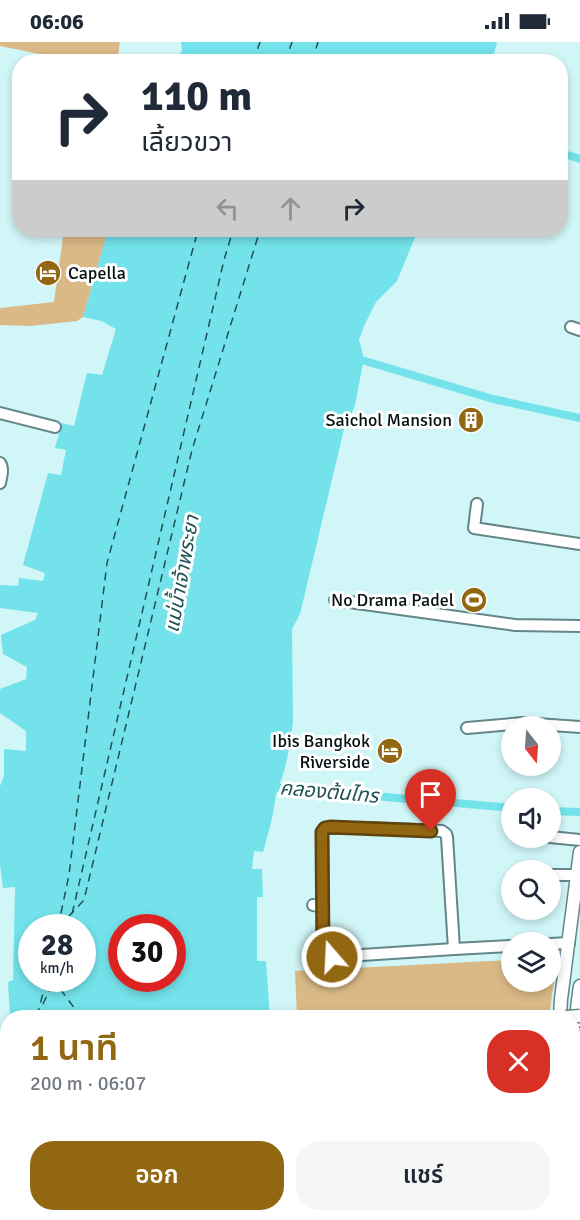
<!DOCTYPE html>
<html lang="th">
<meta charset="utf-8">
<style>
body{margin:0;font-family:Signika,"Noto Sans Thai",sans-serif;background:#f6f6f7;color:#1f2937;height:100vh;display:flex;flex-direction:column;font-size:22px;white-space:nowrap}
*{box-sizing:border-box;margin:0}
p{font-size:20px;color:#747a83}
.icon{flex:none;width:33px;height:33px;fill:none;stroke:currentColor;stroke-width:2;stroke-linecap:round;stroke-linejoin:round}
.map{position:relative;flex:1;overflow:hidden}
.sheet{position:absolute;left:0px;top:968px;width:580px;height:212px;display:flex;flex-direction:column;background:#fff;border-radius:24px 24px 0 0;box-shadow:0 3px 9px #0003}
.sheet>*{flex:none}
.banner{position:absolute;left:12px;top:12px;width:556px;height:183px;border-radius:24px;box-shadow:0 3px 9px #0003;background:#fff;color:#1f2937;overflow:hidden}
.needle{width:39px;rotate:163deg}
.tools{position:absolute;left:501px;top:674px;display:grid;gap:12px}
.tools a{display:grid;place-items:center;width:60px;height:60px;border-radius:50%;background:#fff;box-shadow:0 3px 9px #0003;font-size:30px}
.speed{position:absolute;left:18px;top:872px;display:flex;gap:12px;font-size:30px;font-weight:700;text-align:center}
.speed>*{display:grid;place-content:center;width:78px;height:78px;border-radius:50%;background:#fff;box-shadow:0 3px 9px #0003;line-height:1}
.speed small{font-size:15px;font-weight:400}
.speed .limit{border:9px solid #d22;background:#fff;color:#111}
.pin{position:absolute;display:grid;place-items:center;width:51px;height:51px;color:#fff;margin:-62px -26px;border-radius:50% 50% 50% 0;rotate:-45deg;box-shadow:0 0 6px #0007}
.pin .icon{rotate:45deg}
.me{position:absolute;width:66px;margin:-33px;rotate:341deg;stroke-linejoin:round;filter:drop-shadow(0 0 4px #0008)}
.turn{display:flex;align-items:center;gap:21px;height:126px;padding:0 30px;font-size:27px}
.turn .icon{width:78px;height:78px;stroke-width:2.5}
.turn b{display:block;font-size:42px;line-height:51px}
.lanes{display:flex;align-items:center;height:57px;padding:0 30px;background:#0003;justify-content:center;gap:30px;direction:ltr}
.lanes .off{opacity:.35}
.round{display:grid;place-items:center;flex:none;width:63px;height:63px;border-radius:24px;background:#f6f6f7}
.head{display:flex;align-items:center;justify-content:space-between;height:102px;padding:0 30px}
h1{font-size:36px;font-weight:600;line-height:45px;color:#926711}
.action{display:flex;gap:12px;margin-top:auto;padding:12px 30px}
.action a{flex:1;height:69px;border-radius:24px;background:#926711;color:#fff;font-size:24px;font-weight:600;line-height:69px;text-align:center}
.action a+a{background:#f6f6f7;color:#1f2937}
.status{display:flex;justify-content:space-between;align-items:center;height:42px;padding:0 30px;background:#fff;direction:ltr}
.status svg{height:16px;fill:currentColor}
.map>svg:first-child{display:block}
</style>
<div class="status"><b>06:06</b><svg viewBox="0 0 49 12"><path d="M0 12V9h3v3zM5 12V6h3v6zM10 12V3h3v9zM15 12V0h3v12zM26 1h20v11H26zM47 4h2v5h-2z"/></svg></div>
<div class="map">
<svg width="580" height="1178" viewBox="0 0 580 1178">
<rect width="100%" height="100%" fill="#d1f6f8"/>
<g fill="#dab986">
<path d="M0 0H120L117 20 74 19 0 4Z"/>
<path d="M64 188H108L83 275 77 279 30 284 0 283V266L54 260Z"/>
<path d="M511 918 512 939H550L551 920 556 925 549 975H297L295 929Z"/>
</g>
<g fill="#73e2ea" fill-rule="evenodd">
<path d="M181 0H497L492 19H177L182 8Z"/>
<path d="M108 188H418L397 239 376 260 364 284 359 298 364 316 355 363 350 375 345 383 300 572 292 587 293 680 288 713 284 729 276 753 272 777 263 810 254 809 252 827H262L263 855H257V919H266L270 975H10L8 940 13 938 15 845 3 846 0 823V744L4 734V707L26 709V689L0 671V647L26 637 27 625 3 612 1 593 35 578 38 571 0 566V543L18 544 19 536 43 539 45 531 23 523 48 431 61 433 66 408 55 406 62 381 74 384 87 331 102 333 116 287 101 279 83 275ZM32 885H82V936H32ZM122 885H172V936H122Z"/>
<path d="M18 1172H282L283 1178H18Z"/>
</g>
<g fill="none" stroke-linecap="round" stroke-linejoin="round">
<g stroke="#73e2ea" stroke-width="8">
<path d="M561 111 580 117"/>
<path d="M355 316 493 357 580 376"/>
<path d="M269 745 512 766"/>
<path d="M550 769 580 770"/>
<path d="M0 1021H8"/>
</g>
<g stroke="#1f5054" stroke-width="1.5" stroke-dasharray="8 6" stroke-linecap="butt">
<path d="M253 20 260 0"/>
<path d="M285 20 292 0"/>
<path d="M312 20 318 0"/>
<path d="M58 885 69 833 107 521 198 188"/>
<path d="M59 885 84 858 192 408 260 188"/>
<path d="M69 885 224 218 233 188"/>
<path d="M52 936 81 975"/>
<path d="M37 974 47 936"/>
<path d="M37 975 55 936"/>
<path d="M57 1172 58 1178"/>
<path d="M76 1172 77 1178"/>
<path d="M92 1172 93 1178"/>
<path d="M105 1172 106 1178"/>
<path d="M111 1172 114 1178"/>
<path d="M124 1172 126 1178"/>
<path d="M145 1172 147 1178"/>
</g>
<g stroke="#648689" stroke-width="14">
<g id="minor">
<path d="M571 285 580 288"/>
<path d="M0 371 55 385"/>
<path d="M0 421C4 427 1 435 0 441"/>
<path d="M477 462 474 486 580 502"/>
<path d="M335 558 515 583 580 584"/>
<path d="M467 686 523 681 580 685"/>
<path d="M550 795 580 798"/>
<path d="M550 833H577"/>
<path d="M313 863 323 865V909L325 913 331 915 454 907"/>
<path d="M323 865 322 793V790L325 786H366L442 789 446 792 447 795 454 907 512 904"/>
<path d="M550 902 569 901"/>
</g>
</g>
<g stroke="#648689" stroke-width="15">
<g id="major">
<path d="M580 944C575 976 573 1006 580 1038"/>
<path d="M560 975 561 957 580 810"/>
<path d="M0 1005H8"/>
<path d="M0 1036 8 1035"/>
<path d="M573 1084 580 1113"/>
</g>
</g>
<use href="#minor" stroke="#fff" stroke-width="10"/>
<use href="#major" stroke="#fff" stroke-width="12"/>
<g stroke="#283839" stroke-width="4.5">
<g id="rail">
<path d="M573 987H580"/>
<path d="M0 1023H8"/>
</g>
</g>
<use href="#rail" stroke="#fff" stroke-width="2" stroke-dasharray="7" stroke-linecap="butt"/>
<g stroke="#648689" stroke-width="15" stroke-linecap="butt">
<g id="major-bridge">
<path d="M566 975 580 974"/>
<path d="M573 1004H580"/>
</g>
</g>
<use href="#major-bridge" stroke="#fff" stroke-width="12"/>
</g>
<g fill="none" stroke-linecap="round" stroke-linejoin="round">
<g stroke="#5f430b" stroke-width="15">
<path id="route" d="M332 915 325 913 323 909 322 793V790L325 786 330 785 431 789"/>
</g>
<use href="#route" stroke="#926711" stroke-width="10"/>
</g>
<defs>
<g id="hotel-disc" transform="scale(1.35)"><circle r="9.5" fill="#926711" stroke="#fff"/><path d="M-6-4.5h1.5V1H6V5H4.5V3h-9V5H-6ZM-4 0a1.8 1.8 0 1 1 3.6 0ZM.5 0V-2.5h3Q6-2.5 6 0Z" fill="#fff"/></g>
<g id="building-disc" transform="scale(1.35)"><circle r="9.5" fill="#926711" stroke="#fff"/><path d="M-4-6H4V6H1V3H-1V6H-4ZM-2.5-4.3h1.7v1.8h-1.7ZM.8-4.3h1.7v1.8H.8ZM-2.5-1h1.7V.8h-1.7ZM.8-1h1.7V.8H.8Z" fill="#fff"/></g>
<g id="stadium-disc" transform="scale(1.35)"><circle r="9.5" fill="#926711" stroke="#fff"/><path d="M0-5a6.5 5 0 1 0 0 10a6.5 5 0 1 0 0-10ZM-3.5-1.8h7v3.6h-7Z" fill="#fff"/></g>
</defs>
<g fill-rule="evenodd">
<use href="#hotel-disc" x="48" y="231"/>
<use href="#building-disc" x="471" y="378"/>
<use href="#stadium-disc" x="474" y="558"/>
<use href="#hotel-disc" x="390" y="709"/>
</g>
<g text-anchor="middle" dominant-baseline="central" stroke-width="6" stroke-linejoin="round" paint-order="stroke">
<g font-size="18" fill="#041011" stroke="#fff" text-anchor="end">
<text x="68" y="231" text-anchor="start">Capella</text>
<text x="452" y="378">Saichol Mansion</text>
<text x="454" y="558">No Drama Padel</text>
<text x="370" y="699">Ibis Bangkok<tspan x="370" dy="21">Riverside</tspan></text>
</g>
<g font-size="20" font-style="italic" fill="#1f5054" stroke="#fff">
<text transform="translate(182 532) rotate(-80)">แม่น้ำเจ้าพระยา</text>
<text transform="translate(329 750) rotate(5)">คลองต้นไทร</text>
</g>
</g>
</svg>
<div class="tools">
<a><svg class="needle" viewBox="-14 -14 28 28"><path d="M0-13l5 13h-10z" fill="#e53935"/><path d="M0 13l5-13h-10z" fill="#747a83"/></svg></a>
<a><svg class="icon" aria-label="sound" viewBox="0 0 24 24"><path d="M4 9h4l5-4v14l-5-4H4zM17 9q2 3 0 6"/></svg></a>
<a><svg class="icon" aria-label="search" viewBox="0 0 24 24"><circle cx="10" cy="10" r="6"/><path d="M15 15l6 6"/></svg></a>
<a><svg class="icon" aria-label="layers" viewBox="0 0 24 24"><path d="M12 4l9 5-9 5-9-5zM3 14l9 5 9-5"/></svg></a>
</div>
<div class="speed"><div>28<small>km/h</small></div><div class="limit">30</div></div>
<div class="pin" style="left:431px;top:789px;background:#d93025"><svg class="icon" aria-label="arrive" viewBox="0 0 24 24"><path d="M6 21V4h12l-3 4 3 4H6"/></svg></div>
<svg class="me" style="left:332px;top:915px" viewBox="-20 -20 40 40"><circle r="17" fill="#926711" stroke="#fff" stroke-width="3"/><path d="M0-11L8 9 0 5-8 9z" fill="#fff"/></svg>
<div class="banner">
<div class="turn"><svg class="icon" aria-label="right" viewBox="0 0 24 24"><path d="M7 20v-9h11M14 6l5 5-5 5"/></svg><div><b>110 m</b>เลี้ยวขวา</div></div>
<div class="lanes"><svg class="icon off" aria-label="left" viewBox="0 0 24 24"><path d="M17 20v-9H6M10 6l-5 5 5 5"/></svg><svg class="icon off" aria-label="ahead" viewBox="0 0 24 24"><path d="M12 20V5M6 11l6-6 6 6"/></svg><svg class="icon" aria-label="right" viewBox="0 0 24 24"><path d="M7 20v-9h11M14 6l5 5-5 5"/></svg></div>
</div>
<section class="sheet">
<div class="head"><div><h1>1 นาที</h1><p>200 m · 06:07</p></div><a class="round" style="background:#d93025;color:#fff"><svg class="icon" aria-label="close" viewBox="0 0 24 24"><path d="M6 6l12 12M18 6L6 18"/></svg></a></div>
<div class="action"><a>ออก</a><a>แชร์</a></div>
</section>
</div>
